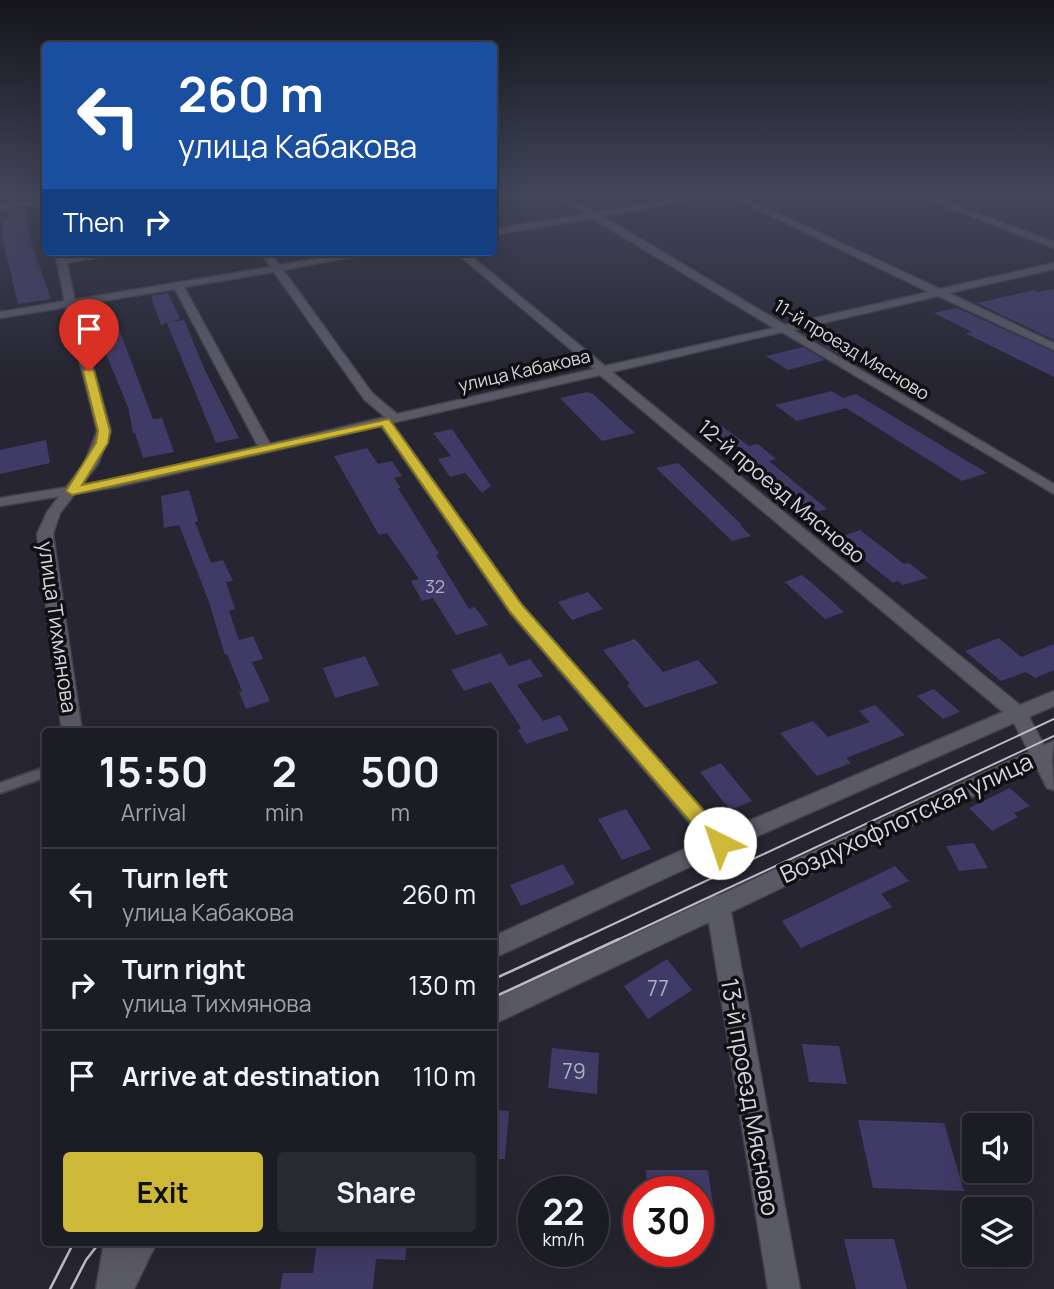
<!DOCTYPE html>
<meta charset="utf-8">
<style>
body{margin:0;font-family:Manrope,sans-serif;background:#292932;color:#f1f3f6;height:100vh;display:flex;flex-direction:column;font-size:26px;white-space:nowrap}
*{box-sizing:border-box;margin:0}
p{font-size:23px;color:#a0a1a7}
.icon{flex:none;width:38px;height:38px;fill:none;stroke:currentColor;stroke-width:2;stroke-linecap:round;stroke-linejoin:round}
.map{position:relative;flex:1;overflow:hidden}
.drawer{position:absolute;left:42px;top:728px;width:455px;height:518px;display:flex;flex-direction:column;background:#1c1c25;border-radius:7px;box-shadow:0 7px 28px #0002,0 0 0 2px #3a3a42}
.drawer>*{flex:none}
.top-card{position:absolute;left:42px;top:42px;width:455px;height:214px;border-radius:7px;box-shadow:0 7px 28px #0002,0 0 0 2px #3a3a42;background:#1a4fa0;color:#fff;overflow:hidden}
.fabs{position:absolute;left:962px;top:1113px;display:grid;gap:14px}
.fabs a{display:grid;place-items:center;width:70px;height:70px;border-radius:7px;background:#1c1c25;box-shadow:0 7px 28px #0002,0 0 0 2px #3a3a42;font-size:35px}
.speed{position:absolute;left:518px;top:1176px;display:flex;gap:14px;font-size:35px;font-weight:700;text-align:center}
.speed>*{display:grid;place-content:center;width:91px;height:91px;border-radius:50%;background:#1c1c25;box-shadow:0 7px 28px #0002,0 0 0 2px #3a3a42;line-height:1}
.speed small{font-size:18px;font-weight:400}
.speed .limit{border:10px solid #d22;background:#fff;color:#111}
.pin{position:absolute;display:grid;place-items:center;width:60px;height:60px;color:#fff;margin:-72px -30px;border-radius:50% 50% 50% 0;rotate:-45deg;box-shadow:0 0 7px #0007}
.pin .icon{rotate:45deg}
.me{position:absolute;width:77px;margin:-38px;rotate:319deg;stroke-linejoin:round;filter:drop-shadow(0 0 5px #0008)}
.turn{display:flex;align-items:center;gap:24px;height:147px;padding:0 21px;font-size:32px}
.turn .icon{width:91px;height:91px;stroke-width:2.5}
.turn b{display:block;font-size:49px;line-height:60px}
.then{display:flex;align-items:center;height:66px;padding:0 21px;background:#0003;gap:14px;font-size:26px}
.eta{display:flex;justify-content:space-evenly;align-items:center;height:119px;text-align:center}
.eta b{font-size:42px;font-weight:700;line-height:49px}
.action{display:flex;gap:14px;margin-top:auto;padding:14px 21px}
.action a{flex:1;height:80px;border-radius:7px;background:#ceb837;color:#111;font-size:28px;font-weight:700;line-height:80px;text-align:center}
.action a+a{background:#292932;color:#f1f3f6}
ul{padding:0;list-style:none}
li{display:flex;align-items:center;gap:21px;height:91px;padding:0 21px;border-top:2px solid #3a3a42}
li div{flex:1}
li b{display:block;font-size:26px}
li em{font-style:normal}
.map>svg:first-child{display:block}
</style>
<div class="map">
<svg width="1054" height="1289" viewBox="0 0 1054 1289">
<rect width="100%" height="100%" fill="#262531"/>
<g fill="#403a67">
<path d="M24 208 30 239 51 299 18 304 2 237 3 220 9 219 8 210Z"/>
<path d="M1054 289V340L977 303 1034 290 1038 292Z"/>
<path d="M168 293 180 319 167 323 184 320 204 368 239 438 216 443 167 323 161 325 151 296Z"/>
<path d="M957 308 1054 352V377L965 333 972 332 934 313Z"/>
<path d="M116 321 153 419 162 418 174 452 143 458 135 433H133L128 407 94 325Z"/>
<path d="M840 338 862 351 842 356 820 343Z"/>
<path d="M803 347 825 360 788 370 766 356Z"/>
<path d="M832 391 843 398 856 394 987 473 962 481 846 408 797 421 775 405Z"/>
<path d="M587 392 593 394 635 433 602 441 560 398Z"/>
<path d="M719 424 749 446 758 444 776 459 769 461 827 509 809 514 782 494 712 433Z"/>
<path d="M452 429 491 486 482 493 465 473 450 477 438 459 451 456 433 433Z"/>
<path d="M46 440 50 463 0 474V450Z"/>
<path d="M367 448 378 464 392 461 402 476 394 478 401 488H398L439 554 436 555 469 609 475 607 488 625 456 635 433 598 422 601 411 581 419 579 387 533 379 535 334 456Z"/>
<path d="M678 463 742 525H740L751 536 732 541 656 468Z"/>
<path d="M189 490 198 521 195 522 211 563 223 560 233 581 226 582 235 609 229 611 239 640 253 636 263 659 252 662 270 701 246 709 239 692 242 691 227 654 225 655 209 602 179 525 164 528 161 496Z"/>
<path d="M860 530 904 564 909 563 928 578 903 585 898 581 893 583 837 538Z"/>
<path d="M802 575 813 584 844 612 825 619 785 582Z"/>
<path d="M588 592 603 609 572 620 558 602Z"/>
<path d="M999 638 1021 657 1054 644V670L1035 678 1026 672 1001 681 965 651Z"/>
<path d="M635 639 663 672 698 660 718 683 645 708 627 685 630 684 603 650Z"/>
<path d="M501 653 509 666 530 659 543 676 517 685 543 721 560 715 569 730 526 744 518 730 521 728 491 682 464 691 451 670Z"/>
<path d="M365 656 379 685 335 698 323 668Z"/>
<path d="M934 689 960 712 943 719 917 696Z"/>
<path d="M875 705 905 735 846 758 851 763 817 776 780 733 813 721 828 737 870 722 859 711Z"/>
<path d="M721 763 752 801 730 810 700 772Z"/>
<path d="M1010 788 1030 806 1014 813 1018 817 992 831 969 808Z"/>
<path d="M626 809 651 849 622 860 598 819Z"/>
<path d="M974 843 988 868 959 871 946 846Z"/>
<path d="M563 864 575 884 521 906 510 885Z"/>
<path d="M895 866 909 881 881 894 892 907 801 948 782 921Z"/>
<path d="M667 959 692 990 648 1019 624 986Z"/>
<path d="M802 1044 839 1046 847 1084 809 1082Z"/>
<path d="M552 1048 599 1053 597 1094 548 1088Z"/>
<path d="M494 1110 509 1111 505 1159H494Z"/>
<path d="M858 1120 944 1123 964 1191 873 1188Z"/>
<path d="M646 1170H708L716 1226H698V1192H648Z"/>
<path d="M844 1239H894L907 1289H856Z"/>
<path d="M317 1242H407L405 1260 376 1259 373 1289H280L283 1273H313Z"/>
</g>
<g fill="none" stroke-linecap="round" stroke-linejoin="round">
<g stroke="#43424b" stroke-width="4">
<path id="lane" d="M46 767V777L0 793V783Z"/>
</g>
<g stroke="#43424b" stroke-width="3">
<g id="street">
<path d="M556 195H565L595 212 700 195H716L602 216 785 325 929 292 728 195H738L940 289 1054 263V269L949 293 1054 343V350L938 296 793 330 1054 484V494L782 332 612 372 1020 705 1054 691V706L1029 717 1044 745 1054 741 1052 759 1054 790 1047 788 1036 766 731 912 800 1289H768L709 922 494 1024V999L708 900 710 897 720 895 1029 752 1014 723 728 849 494 958V936L704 840 510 613 381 426 117 487 0 506V498L117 479 258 446 175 289 0 318V312L271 267 260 252H270L279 265 357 252H379L283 270 372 393 397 414 594 369 455 252H466L605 366 774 328 592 218 494 235V229L586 214ZM274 272 364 399 385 417 270 444 184 287ZM600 375 1003 712 723 832 522 605 392 423Z"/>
<path d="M917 195H927L1054 242V248Z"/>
<path d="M38 200 35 204 0 208V204Z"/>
<path d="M103 252H127L62 264 57 261Z"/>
<path d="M126 1242H157L134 1289H102Z"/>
</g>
</g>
<g stroke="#43424b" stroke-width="3">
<g id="secondary">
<path d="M35 200 46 204V210L32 204Z"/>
<path d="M55 252H65L75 303 111 431 98 464 60 513 53 534 82 732H62L37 534 47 512 84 464 97 431 65 303Z"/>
<path d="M104 1242H134L128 1289H96Z"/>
</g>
</g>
<use href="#lane" fill="#5a5966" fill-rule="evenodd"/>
<use href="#street" fill="#5a5966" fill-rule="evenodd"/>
<use href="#secondary" fill="#5a5966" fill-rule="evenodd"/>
<g stroke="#bebdc5" stroke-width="2">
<path d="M577 941 1054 719"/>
<path d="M615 941 1054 736"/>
</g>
<g stroke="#bebdc5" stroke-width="2.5">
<path d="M494 979 581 939"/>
<path d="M494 997 619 939"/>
<path d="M50 1289 74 1242"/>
<path d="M71 1289 86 1260 100 1242"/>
</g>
</g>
<linearGradient id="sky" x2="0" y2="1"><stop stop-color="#15141b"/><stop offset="0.52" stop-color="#41465a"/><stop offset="1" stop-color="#41465a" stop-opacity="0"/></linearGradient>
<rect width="1054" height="375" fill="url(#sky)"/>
<path fill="#ceb837" stroke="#867824" stroke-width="2" d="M89 368 94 371 110 431 108 443 82 485 389 419 522 605 727 837 730 843 727 849 720 852 714 849 511 613 382 426 72 495 66 491 96 443 98 431 83 371Z"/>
<g text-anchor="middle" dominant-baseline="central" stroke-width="7" stroke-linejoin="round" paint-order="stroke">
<g font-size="18" fill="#d6d5dd" stroke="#100f14">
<text transform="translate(852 349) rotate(31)">11-й проезд Мясново</text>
<text transform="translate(524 370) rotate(-13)">улица Кабакова</text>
</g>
<g font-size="18" fill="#b0aec0">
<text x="435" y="586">32</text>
</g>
<g font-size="21" fill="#d6d5dd" stroke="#100f14">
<text transform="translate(782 491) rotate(40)">12-й проезд Мясново</text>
<text transform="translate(58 627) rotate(82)">улица Тихмянова</text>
</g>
<g font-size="21" fill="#b0aec0">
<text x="658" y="988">77</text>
<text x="574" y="1071">79</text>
</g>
<g font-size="24" fill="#d6d5dd" stroke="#100f14">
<text transform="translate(906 817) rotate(-25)">Воздухофлотская улица</text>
<text transform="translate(751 1097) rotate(80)">13-й проезд Мясново</text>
</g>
</g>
</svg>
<div class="fabs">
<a><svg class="icon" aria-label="sound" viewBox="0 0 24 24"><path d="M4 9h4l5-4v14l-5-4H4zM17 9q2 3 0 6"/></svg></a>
<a><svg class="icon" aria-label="layers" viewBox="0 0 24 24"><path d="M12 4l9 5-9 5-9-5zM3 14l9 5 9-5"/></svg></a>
</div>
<div class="speed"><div>22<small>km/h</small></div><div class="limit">30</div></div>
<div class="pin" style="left:89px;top:371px;background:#d93025"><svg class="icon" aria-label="arrive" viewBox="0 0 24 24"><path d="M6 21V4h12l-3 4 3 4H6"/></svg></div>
<svg class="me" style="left:720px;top:843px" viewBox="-20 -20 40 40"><circle r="19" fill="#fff"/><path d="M0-13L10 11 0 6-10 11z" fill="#ceb837"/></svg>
<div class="top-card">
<div class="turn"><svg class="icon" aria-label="left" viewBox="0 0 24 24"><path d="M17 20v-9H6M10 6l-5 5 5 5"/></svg><div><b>260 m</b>улица Кабакова</div></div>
<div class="then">Then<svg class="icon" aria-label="right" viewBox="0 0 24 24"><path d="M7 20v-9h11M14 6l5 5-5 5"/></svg></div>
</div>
<section class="drawer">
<div class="eta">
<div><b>15:50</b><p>Arrival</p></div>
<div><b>2</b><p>min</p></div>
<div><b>500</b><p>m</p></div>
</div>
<ul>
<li><svg class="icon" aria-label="left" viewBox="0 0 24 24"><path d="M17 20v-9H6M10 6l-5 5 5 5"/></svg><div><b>Turn left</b><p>улица Кабакова</p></div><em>260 m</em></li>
<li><svg class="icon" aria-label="right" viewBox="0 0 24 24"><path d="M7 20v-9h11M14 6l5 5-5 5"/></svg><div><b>Turn right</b><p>улица Тихмянова</p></div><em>130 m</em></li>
<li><svg class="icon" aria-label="arrive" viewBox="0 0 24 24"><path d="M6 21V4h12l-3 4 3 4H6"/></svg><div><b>Arrive at destination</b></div><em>110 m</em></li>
</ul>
<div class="action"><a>Exit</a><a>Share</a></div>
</section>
</div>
